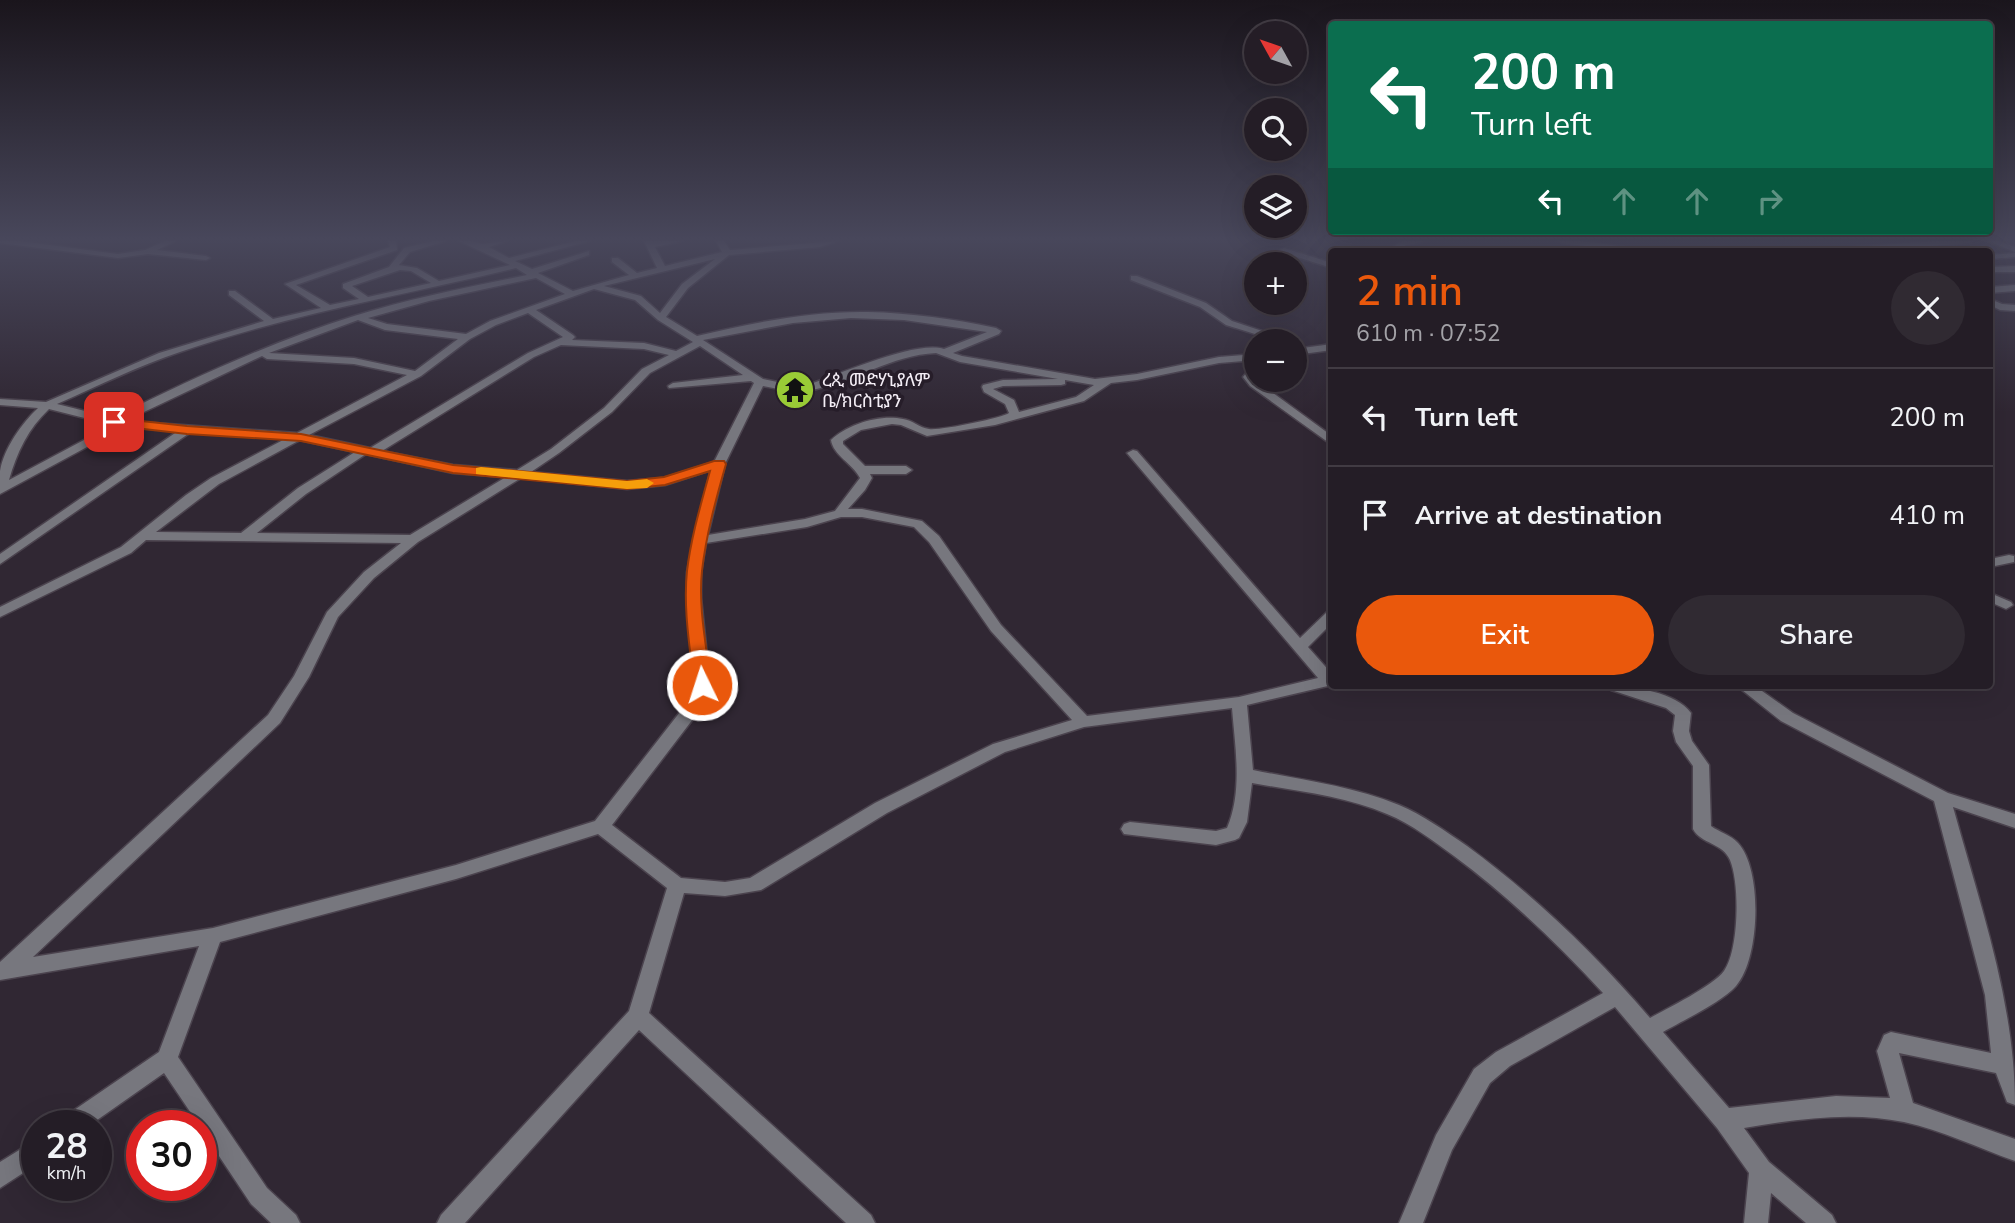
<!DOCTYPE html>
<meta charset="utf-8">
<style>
body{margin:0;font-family:"Nunito Sans","Noto Sans Ethiopic",sans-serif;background:#302a32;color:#f1f3f6;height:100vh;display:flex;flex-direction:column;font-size:26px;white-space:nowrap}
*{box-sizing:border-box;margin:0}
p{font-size:23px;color:#a3a2a7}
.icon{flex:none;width:38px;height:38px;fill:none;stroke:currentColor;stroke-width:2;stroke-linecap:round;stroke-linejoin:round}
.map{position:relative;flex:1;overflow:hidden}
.sheet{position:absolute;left:1328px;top:248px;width:665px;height:441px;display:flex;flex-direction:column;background:#241d26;border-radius:7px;box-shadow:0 7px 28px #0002,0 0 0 2px #413b43}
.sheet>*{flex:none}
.banner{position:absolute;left:1328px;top:21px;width:665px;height:214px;border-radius:7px;box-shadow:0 7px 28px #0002,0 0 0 2px #413b43;background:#0b6e4f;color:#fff;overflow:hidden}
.needle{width:46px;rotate:310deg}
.buttons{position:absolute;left:1244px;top:21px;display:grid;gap:14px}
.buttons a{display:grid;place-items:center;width:63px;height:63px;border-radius:50%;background:#241d26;box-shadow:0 7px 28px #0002,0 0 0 2px #413b43;font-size:35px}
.speed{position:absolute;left:21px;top:1110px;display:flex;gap:14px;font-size:35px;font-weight:700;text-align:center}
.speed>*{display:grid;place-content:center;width:91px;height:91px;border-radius:50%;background:#241d26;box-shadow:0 7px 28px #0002,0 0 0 2px #413b43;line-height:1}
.speed small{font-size:18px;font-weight:400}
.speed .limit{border:10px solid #d22;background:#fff;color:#111}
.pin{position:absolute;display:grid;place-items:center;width:60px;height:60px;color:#fff;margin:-30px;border-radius:14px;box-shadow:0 4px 10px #0006}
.me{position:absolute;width:77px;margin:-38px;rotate:356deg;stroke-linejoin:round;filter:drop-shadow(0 0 5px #0008)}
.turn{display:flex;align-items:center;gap:24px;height:147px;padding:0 28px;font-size:32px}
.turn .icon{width:91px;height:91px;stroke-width:2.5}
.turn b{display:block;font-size:49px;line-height:60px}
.lanes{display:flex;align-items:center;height:66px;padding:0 28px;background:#0003;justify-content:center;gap:35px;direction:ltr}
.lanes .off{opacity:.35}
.round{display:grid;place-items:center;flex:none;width:74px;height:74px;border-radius:37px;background:#302a32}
.head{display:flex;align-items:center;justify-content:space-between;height:119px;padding:0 28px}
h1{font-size:42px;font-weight:600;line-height:52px;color:#ea580c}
.button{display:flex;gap:14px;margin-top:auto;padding:14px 28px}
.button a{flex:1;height:80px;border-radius:42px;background:#ea580c;color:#fff;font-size:28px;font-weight:600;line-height:80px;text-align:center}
.button a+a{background:#302a32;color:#f1f3f6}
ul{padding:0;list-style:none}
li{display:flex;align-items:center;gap:21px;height:98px;padding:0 28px;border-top:2px solid #413b43}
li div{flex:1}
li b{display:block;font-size:26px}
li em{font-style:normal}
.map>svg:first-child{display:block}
</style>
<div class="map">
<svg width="2015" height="1223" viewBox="0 0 2015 1223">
<rect width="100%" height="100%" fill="#302733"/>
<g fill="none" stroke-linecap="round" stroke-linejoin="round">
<g stroke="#4b434e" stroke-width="3">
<g id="minor">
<path d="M0 241H19L118 254 145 250 165 241H176L157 250 206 256 210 258 206 260 148 254 118 258 0 243Z"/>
<path d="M388 241H396L397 250 296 285 330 305 359 299 343 288V284L389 267 404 248 433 241H446L410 252 399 265 417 268 439 281 510 265 459 241H471L482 244 507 241 489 247 509 258 576 241H590L515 261 532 269 589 251V255L538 273 573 291 629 275 612 262V258H618L637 273 657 268 644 241H683L655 247 665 266 722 252 716 241H724L730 250 838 241 820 247 729 255 688 288 666 317 697 336C752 323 810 311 868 312 911 313 954 319 996 328L1001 331 999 334 953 353 962 356 1095 379 1137 374 1219 357 1256 354V360L1219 363 1137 380 1111 383 1084 401 995 425 927 436 901 425 892 424 861 430 843 441V444L865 466H906L912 470 906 474H870L872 478 865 490 848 509H862L922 521 939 536 1001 625 1087 716 1239 697 1318 678 1127 453 1133 450 1137 451 1300 638 1327 612 1332 611V623L1308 647 1332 674V685L1247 705 1253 770C1302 780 1352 786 1399 805 1423 815 1445 831 1467 846 1535 896 1595 954 1650 1018 1668 1008 1713 986 1724 971 1739 950 1740 884 1730 860 1723 843 1701 844 1693 829V766L1676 742 1673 731 1675 715 1666 708 1611 690 1608 686C1633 686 1676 692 1691 713L1689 731 1692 741 1709 765 1711 826C1719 832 1731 835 1738 843 1763 870 1760 959 1736 986 1722 1002 1682 1021 1663 1032L1729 1108 1836 1096 1890 1098 1877 1051 1884 1035 1891 1032 1991 1053 1985 995 1934 801 1781 721 1737 686H1755L1793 713 1948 793 2015 814V828L1953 807C1980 905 2015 1003 2015 1105L2007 1102 1996 1073 1899 1053 1913 1103 2015 1139V1161C1978 1148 1942 1130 1904 1122 1851 1111 1797 1119 1744 1128L1769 1162 1832 1215 1836 1223H1806L1771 1193 1768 1223H1744L1749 1173 1717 1128 1615 1007 1510 1066 1490 1083 1452 1150 1423 1223H1399L1436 1135 1474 1069 1496 1052 1603 993C1557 943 1509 897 1454 856 1433 841 1412 824 1387 814 1345 796 1297 791 1252 783L1247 822 1239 838 1235 840 1216 845 1124 834 1121 829 1124 824 1130 822 1216 831 1227 828C1243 791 1235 747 1232 708L1084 727 1005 752 887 813 761 890 725 896 684 893 649 1013 871 1215 875 1223H846L639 1030 465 1223H437L441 1215 629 1011 667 888 598 834 456 879 220 942 178 1057 267 1188 296 1215 300 1223H271L251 1204 201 1129V1125H199L164 1073 90 1125H61L64 1117 159 1052 199 946 0 980V962L268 715 294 676 327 612 364 572 401 543 146 540 131 553 0 617V607L121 547 186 495 211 478 285 439 191 432 0 564V554L178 431 124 427 0 494C0 486 0 478 0 471 4 448 22 423 38 408L0 405V399L46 402 159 353 264 321 229 295V291H235L273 319 321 308 285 284 390 247ZM715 259 682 284 660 313 641 296 604 286ZM516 268 527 275C469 287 411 298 354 316 271 342 191 379 113 418L57 404C98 386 138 366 180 352 290 314 405 295 516 268ZM400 270 411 271 431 283 368 297 352 286ZM536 278 565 294 490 321 466 334 387 324 368 318 429 301ZM594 289 635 300 658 320 693 342 676 351 644 343 572 340 575 337 573 335 536 310ZM528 313 563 337 528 353 370 448 309 435 421 376 470 339 496 325ZM851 318 904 320 987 332 944 349C916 340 840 374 810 384L792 385 763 379 703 340 793 323ZM358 320 385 330 458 339 415 371 354 358 269 353ZM561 345 644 349 669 355 642 369 604 408 551 449 517 470 453 465 382 451 534 357ZM700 346 743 375 673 383 668 386 669 388 751 381 754 383 714 462 664 478 627 481 531 472 559 453 612 412 650 373ZM936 353 960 362 1058 379 1003 380 983 385 982 387 984 392 1005 404 1009 413C1002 418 939 431 929 429 920 428 912 420 903 419 880 414 848 424 831 440 833 455 853 464 860 478L835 511 805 519 708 535 725 464 763 386C779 389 795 393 812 390 854 382 892 355 936 353ZM262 356 267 359 354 364 407 375 297 433 125 421ZM1065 380 1094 385 1076 397 1019 412 1014 400 993 389 1003 386 1061 385 1065 384ZM49 409 112 425 9 480C17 452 28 429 49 409ZM300 440 355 452 298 488 241 533 156 532 219 484ZM366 454 453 473 506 477 410 535 257 533 306 494ZM711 470 698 520 687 572V598L694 685 680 712 595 821 456 865 213 928 33 957 280 723 309 677 338 617 374 578 418 542 521 478 627 489 665 485ZM841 517H862L914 527 929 542 991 631 1072 720 993 744 875 803 750 878 725 882 681 878 612 825 693 719 710 685 701 598V572L706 543 807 527Z"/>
<path d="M1402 241H1427L1406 245 1396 252H1386Z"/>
<path d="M1558 241H1581L1649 250 1653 252H1630L1562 243Z"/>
<path d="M1936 241H1974L1970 243 1847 252H1808L1812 250Z"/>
<path d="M1988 241H1999L2015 247V252Z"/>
<path d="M1284 248 1332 263V268L1281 252 1280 250Z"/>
<path d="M2015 253V257L1990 259V255Z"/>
<path d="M2015 266V272H1990V267Z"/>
<path d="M1131 276H1137L1206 303 1232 321 1292 341H1278L1226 325 1200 307 1131 280Z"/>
<path d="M2015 285V291L1990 293V287Z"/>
<path d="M1990 299 2002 304 2015 305V311L2000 310 1990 305Z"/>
<path d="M1332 344V350L1295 355V349Z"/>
<path d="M1256 365V374L1254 377 1258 382 1332 436V445L1250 386 1243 377 1252 366Z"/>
<path d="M2009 555 2014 556V562L1990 567V559Z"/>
<path d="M1990 593 2011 602 2013 605 2006 609 1990 602Z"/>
<path d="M37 1139V1164L0 1188V1162Z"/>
</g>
</g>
<use href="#minor" fill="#77777e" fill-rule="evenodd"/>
</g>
<linearGradient id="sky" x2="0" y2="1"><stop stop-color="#1a151c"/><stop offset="0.58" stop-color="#48475b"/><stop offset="1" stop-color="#48475b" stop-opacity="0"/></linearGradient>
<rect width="2015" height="412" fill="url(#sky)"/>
<path fill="#ea580c" stroke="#983908" stroke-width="2" d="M114 418 187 426 301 434 453 465 627 481 664 477 714 461H724L726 464C716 499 706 535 702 571 698 608 707 648 711 685L702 691 694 685C690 648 683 608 687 571 691 537 701 504 710 471L665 485 627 489 453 473 301 441 187 434 109 425 108 422Z"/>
<path fill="#f59e0b" d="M481 467 627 481 647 479 654 483 647 488 627 489 476 474V468Z"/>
<defs>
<g id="temple-disc" transform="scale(2.0125)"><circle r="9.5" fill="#99cb36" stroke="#261d29"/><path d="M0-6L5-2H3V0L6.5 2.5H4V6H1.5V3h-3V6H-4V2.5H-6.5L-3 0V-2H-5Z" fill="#111"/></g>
</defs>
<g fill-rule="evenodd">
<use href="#temple-disc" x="795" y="390"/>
</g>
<g text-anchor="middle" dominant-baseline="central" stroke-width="7" stroke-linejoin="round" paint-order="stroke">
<g font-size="18" fill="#f4eef6" stroke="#261d29" text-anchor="start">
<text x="822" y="380">ረጲ መድሃኒያለም<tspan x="822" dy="21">ቤ/ክርስቲያን</tspan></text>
</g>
</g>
</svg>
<div class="buttons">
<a><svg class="needle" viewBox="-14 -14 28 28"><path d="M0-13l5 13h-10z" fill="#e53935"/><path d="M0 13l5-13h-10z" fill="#a3a2a7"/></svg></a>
<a><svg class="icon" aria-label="search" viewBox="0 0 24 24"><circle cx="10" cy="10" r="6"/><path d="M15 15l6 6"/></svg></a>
<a><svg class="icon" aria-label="layers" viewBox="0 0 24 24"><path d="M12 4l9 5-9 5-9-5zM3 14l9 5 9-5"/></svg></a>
<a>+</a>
<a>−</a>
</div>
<div class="speed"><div>28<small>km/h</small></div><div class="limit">30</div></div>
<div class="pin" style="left:114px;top:422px;background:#d93025"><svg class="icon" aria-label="arrive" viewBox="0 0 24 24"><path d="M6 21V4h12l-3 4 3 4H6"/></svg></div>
<svg class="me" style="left:702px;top:685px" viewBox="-20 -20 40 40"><circle r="17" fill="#ea580c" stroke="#fff" stroke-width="3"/><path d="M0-11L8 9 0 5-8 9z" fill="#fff"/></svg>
<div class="banner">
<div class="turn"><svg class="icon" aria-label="left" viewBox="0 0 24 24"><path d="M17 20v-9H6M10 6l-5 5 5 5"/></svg><div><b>200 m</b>Turn left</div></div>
<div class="lanes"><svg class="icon" aria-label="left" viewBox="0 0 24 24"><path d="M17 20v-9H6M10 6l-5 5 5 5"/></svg><svg class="icon off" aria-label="ahead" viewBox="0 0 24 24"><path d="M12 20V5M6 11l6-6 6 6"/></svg><svg class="icon off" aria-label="ahead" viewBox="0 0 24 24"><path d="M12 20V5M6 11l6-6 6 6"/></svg><svg class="icon off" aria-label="right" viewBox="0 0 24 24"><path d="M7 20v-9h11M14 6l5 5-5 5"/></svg></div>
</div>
<section class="sheet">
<div class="head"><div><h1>2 min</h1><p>610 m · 07:52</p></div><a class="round"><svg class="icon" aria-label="close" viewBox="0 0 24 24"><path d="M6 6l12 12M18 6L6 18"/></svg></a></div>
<ul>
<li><svg class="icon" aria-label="left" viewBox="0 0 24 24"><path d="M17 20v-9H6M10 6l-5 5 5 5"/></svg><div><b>Turn left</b></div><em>200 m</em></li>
<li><svg class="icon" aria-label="arrive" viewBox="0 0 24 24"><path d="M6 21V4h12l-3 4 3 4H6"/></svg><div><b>Arrive at destination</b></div><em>410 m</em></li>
</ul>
<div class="button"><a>Exit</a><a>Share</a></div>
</section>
</div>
